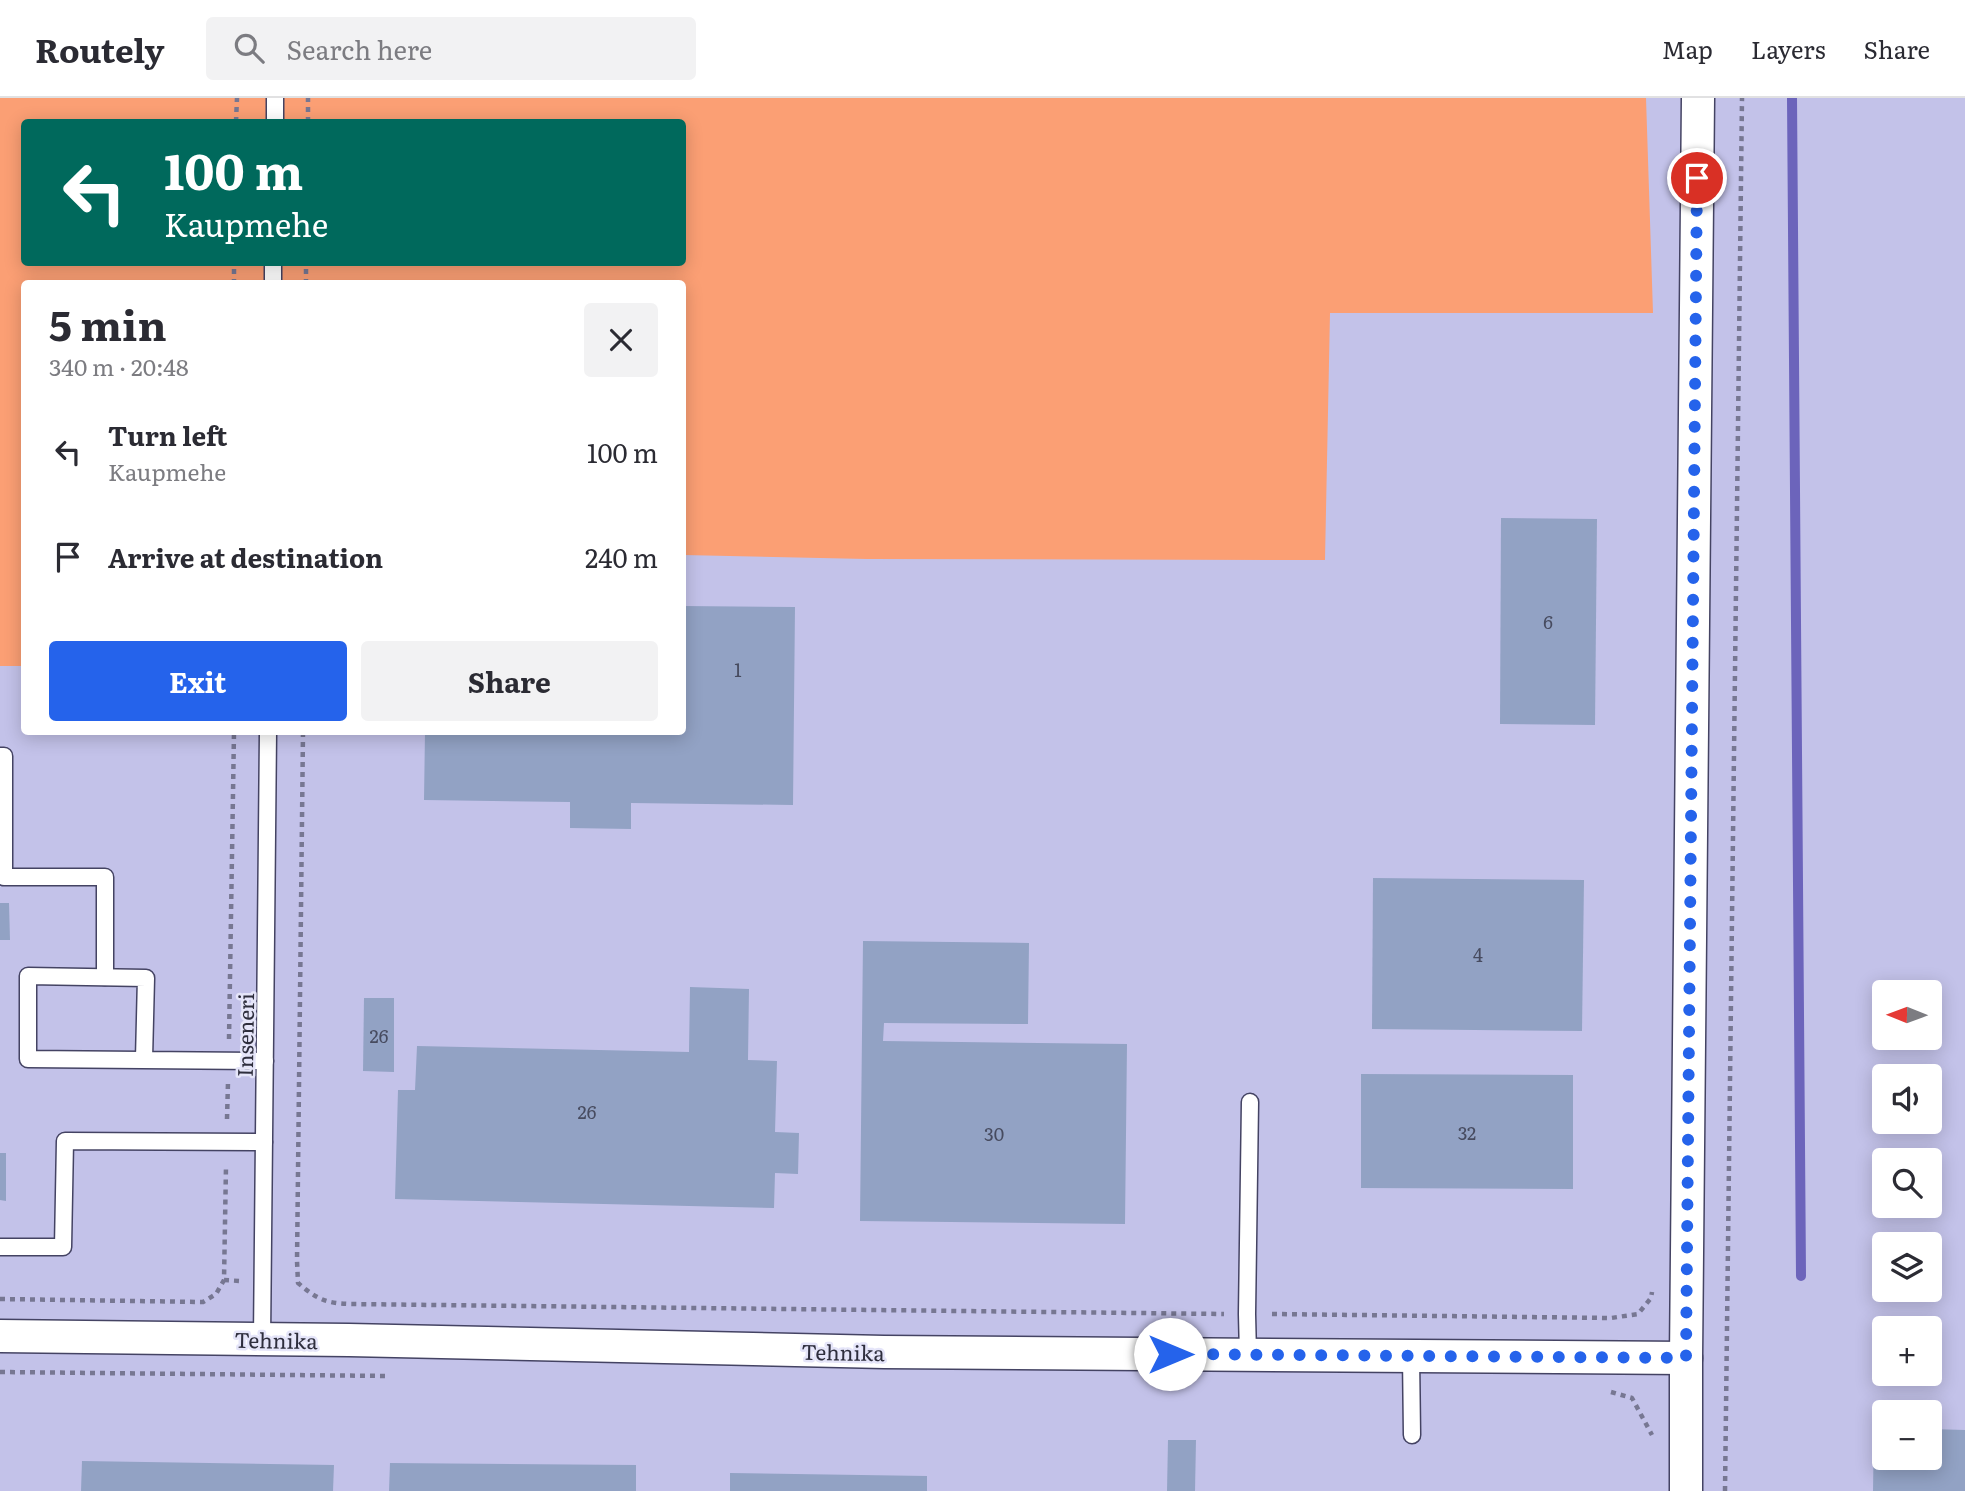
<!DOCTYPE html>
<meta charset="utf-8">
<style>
body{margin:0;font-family:Literata,serif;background:#f2f2f3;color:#2b2b33;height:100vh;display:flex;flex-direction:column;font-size:26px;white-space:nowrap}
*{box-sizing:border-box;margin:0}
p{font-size:23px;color:#7c7c81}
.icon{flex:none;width:38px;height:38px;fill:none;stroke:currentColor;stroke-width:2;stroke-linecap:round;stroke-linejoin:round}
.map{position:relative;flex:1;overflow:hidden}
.panel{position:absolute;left:21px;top:182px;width:665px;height:455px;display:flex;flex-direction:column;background:#fff;border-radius:7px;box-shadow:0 4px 18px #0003}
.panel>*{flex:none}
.guide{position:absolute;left:21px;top:21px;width:665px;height:147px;border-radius:7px;box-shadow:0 4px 18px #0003;background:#00695c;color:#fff;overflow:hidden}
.needle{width:46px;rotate:271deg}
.buttons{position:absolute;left:1872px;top:882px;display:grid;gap:14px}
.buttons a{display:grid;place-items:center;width:70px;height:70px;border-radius:7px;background:#fff;box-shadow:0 4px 18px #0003;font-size:35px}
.pin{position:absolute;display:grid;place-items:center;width:60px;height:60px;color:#fff;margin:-30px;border:4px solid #fff;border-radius:50%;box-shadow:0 2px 7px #0007}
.me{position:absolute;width:77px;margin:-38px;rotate:90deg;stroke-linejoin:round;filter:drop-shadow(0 0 5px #0008)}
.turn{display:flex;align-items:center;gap:24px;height:147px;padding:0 28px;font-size:32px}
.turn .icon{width:91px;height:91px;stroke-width:2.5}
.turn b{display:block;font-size:49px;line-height:60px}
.round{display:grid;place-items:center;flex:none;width:74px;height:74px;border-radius:7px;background:#f2f2f3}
.head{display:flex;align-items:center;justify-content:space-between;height:119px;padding:0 28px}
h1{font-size:42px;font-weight:700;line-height:52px}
.cta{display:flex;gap:14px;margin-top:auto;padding:14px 28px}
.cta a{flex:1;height:80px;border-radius:7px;background:#2563eb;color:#fff;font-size:28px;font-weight:700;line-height:80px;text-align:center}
.cta a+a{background:#f2f2f3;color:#2b2b33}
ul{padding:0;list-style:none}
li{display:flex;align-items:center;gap:21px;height:105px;padding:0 28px}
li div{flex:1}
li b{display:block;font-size:26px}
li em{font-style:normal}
header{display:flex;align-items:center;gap:42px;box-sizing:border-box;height:98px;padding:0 35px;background:#fff;border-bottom:2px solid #e1e1e2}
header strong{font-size:33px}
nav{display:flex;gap:38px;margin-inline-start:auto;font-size:24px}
.search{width:490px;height:63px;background:#f2f2f3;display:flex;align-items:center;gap:18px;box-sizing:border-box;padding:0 24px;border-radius:7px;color:#7c7c81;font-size:26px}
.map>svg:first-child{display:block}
</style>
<header>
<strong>Routely</strong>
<div class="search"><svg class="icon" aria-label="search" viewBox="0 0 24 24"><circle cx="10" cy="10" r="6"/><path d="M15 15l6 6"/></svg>Search here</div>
<nav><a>Map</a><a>Layers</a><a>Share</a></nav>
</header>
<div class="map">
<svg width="1965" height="1393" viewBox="0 0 1965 1393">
<rect width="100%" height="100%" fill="#c3c2e9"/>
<path fill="#fb9f74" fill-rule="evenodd" d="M0 0H1646L1653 215H1330L1325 462 867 461 683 457 682 186H24V568H0ZM24 24H682V164H24Z"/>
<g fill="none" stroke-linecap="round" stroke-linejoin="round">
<path stroke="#6c64bb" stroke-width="10" d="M1792 0 1801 1178"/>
</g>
<g fill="#92a2c4">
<path d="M1501 420 1597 421 1595 627 1500 626Z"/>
<path d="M682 508 795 509 793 707 631 705V731L570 730V704L424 702 425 634H682Z"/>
<path d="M1373 780 1584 782 1582 933 1372 931Z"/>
<path d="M0 805H9L10 842H0Z"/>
<path d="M863 843 1029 845 1028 926 884 925 883 943 1127 946 1125 1126 860 1123Z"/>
<path d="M690 889 749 891 748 962 777 963 775 1034 799 1035 798 1076 775 1075 774 1110 395 1101 398 992H415L417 948 689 954Z"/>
<path d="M364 900H394V974L363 973Z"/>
<path d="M1361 976 1573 977V1091L1361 1090Z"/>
<path d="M0 1055H6V1103L0 1102Z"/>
<path d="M1874 1331H1885V1360H1930V1331L1965 1332V1393H1873Z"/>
<path d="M1168 1342H1196L1195 1393H1167Z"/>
<path d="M82 1363 334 1367 333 1393H81Z"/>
<path d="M390 1365 636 1367V1393H389Z"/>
<path d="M730 1375 927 1378V1393H730Z"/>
</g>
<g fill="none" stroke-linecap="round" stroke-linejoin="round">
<g stroke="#444363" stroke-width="19">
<g id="service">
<path d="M275 24V0"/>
<path d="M273 186V164"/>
<path d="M0 658H4V779H105V879"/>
<path d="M144 961 146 880 28 878V961L265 963"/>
<path d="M0 1149H63L65 1043 264 1044"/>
<path d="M262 1241 268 634"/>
<path d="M1248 1257 1247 1216 1250 1004"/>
<path d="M1411 1258 1412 1337"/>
</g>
</g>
<g stroke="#444363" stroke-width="35">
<g id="minor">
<path d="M0 1238 349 1242 884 1254 1686 1260"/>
<path d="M1686 1393V1260L1698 0"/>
</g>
</g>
<g stroke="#777792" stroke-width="4.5" stroke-dasharray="5 5" stroke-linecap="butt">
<path d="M236 24 237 0"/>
<path d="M308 24V0"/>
<path d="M234 186V164"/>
<path d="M306 186V164"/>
<path d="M303 634 297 1163 298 1185C317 1201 325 1205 349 1206L1224 1216"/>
<path d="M229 941 234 634"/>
<path d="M227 1021 228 984"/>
<path d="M224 1182 240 1183"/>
<path d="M0 1201 203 1204 216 1196 224 1182 226 1068"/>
<path d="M1272 1216 1611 1220 1638 1216 1651 1200 1652 1194"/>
<path d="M0 1274 388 1278"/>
<path d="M1611 1294 1632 1300 1652 1337"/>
<path d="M1725 1393 1742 0"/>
</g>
<use href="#service" stroke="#fff" stroke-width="16"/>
<use href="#minor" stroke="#fff" stroke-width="32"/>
</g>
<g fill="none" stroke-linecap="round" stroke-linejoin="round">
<path stroke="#2563eb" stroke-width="12" stroke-dasharray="0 21.6" d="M1170 1256 1686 1260 1697 80"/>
</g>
<g text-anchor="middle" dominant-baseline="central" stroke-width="5" stroke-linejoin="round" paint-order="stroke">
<g font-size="18" fill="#474b5f">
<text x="1548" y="523">6</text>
<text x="738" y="571">1</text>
<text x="1478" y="856">4</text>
<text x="379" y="937">26</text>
<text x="587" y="1013">26</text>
<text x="1467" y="1034">32</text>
<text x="994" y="1035">30</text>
</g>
<g font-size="21" fill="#2e2e3d" stroke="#e5e5f9">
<text transform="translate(244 937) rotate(-89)">Inseneri</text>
<text transform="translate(276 1241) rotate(1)">Tehnika</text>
<text transform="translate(843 1253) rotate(1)">Tehnika</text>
</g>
</g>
</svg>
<div class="buttons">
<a><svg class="needle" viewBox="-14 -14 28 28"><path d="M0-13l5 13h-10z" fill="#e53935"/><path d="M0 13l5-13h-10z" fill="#7c7c81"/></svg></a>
<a><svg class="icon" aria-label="sound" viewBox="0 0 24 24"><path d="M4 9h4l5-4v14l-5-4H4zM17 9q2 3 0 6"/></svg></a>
<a><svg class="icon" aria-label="search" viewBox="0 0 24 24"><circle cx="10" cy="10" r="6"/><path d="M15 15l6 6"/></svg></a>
<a><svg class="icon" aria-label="layers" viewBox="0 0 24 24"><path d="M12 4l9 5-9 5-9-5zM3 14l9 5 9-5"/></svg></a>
<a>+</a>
<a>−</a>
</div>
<div class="pin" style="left:1697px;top:80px;background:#d93025"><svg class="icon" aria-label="arrive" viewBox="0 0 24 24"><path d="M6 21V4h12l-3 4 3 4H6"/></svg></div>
<svg class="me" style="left:1170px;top:1256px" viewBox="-20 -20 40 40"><circle r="19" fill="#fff"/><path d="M0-13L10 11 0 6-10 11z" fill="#2563eb"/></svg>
<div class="guide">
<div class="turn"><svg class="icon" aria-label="left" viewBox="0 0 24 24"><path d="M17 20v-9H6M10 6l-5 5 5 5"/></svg><div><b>100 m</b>Kaupmehe</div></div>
</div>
<section class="panel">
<div class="head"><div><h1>5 min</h1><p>340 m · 20:48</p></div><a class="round"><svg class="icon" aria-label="close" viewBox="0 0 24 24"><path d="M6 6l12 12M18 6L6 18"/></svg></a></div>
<ul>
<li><svg class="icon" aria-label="left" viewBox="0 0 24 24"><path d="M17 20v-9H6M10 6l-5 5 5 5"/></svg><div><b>Turn left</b><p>Kaupmehe</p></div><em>100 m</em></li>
<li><svg class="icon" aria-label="arrive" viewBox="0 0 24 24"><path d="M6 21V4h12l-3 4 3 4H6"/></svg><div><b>Arrive at destination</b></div><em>240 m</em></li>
</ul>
<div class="cta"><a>Exit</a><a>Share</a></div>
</section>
</div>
